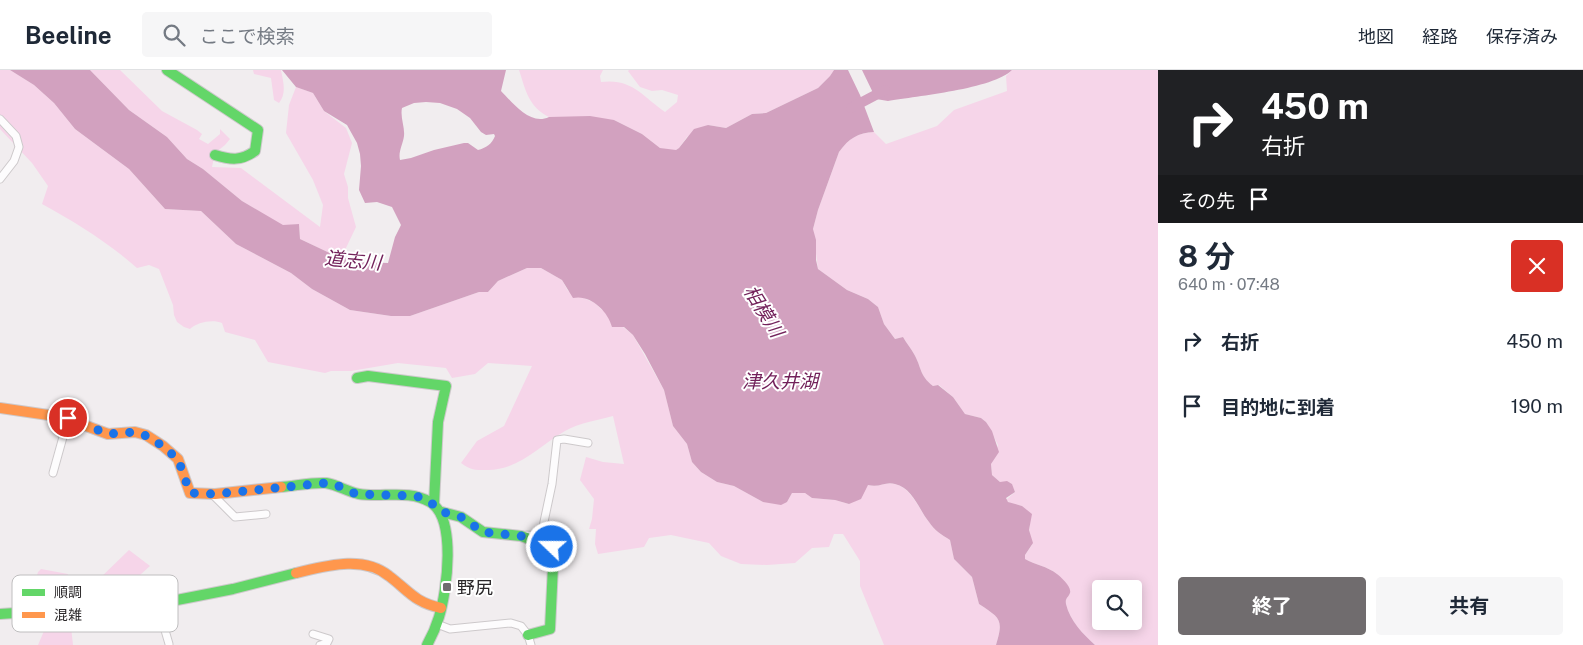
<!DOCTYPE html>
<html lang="ja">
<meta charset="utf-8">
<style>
body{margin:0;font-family:"Public Sans","Noto Sans JP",sans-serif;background:#f6f6f7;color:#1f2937;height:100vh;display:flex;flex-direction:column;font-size:19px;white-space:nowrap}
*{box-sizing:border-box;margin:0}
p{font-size:16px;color:#747a83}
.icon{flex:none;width:28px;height:28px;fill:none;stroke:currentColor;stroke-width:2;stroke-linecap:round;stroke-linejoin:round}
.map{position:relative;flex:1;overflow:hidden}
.sheet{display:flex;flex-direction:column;background:#fff;width:425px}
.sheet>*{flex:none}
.top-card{background:#202124;color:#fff;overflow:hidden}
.buttons{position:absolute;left:1092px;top:510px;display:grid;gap:10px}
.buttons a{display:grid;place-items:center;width:50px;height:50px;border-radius:5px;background:#fff;box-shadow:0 2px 12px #0003;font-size:25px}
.pin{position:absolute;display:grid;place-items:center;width:42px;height:42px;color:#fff;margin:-21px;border:2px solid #fff;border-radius:50%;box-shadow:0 1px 5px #0007}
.me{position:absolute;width:55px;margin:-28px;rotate:292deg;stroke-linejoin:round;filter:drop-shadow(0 0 4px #0008)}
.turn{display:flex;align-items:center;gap:18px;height:105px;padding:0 20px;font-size:22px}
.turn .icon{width:65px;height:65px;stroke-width:2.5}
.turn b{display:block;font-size:35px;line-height:42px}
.then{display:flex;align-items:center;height:48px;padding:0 20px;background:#0003;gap:10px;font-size:19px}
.round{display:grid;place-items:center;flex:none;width:52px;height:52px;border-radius:5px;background:#f6f6f7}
.headline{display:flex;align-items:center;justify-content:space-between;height:85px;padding:0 20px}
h1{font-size:30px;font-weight:700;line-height:38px}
.action{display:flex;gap:10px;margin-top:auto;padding:10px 20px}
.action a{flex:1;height:58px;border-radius:5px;background:#706c6e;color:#fff;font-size:20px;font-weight:700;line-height:58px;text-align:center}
.action a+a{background:#f6f6f7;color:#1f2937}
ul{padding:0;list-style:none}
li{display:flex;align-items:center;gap:15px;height:65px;padding:0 20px}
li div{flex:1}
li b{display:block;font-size:19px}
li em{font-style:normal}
header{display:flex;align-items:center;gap:30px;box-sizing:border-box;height:70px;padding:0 25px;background:#fff;border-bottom:1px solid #e0e1e3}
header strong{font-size:24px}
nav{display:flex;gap:28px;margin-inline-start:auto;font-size:18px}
.search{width:350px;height:45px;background:#f6f6f7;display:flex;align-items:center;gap:12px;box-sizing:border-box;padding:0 18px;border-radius:5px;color:#747a83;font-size:19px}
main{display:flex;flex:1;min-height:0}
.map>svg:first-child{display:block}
</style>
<header>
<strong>Beeline</strong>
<div class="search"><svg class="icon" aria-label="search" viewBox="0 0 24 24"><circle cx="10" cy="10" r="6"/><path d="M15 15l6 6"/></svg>ここで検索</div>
<nav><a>地図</a><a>経路</a><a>保存済み</a></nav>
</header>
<main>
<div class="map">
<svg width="1158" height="575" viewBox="0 0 1158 575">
<rect width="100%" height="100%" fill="#f1edef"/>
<g fill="#f6d5e9" fill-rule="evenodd">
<path d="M0 0H10L34 15 54 33 75 59 129 99 165 139 201 141 236 174 291 203 312 219 350 240 391 246H410L479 222H488L498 211 527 198H541L562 210 568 221 595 233 601 239 633 265 664 320 673 356 687 374 692 392 701 402 717 412 734 416 763 432H787L792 423H805L812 428 835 430 849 434 868 415C880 418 885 411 895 414 912 418 919 440 929 452 934 460 942 465 950 470L954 489 972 507 979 534C1000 548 1004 549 996 575H884L860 516V491L843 464H834L829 477 812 478 795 493 767 495 741 494 721 486 709 473 671 465 649 468 644 477 598 484 595 474 596 459H589L592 449 594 429 580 410 586 387 603 392 624 394 613 346C598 350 579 353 565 361 539 376 518 401 486 400 475 400 470 400 461 393L477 371 504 356 532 296 488 293 475 304 452 308 446 298 398 293 351 301H331L325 303 268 292 255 270 225 262 222 253C213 249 197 252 190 259L184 257 177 252 174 245 173 235 159 199 149 195 137 198C109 173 75 152 42 134L48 116 32 93 0 59Z"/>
<path d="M90 0H120L162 41 197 60 202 64 199 69 208 74 220 64V59L230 69 225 75 215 83 212 97 241 98 320 157 323 135 313 110 286 63 289 35 296 17 313 23 324 41 346 58 352 73 344 104 348 117V128L356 157 345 180 336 186 300 169 299 154 283 156 242 131 203 99 187 89 167 67 129 40Z"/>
<path d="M253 0H281C283 11 287 23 279 33L274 30 271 8 254 4Z"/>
<path d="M519 0H603L600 6 601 12C632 8 642 26 665 42L677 32 678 25 662 20 652 21 640 17 628 1 629 0H834L830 6 818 18 766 43 752 44 726 58 708 55 687 67 679 78 676 80H667L660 78 642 64 614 50 549 47C528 36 526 21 519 0Z"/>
<path d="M1012 0H1158V575H1095C1083 564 1070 551 1066 534 1065 528 1068 528 1070 523 1071 518 1061 507 1057 504 1047 496 1035 495 1025 489V485L1032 475 1029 460 1030 455 1022 436 1010 433 1006 430 1015 422 1011 413 1000 412 992 405 991 394 998 375 991 361 986 352 981 348 965 344 953 327 939 315 933 316C919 305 922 298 914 284 911 278 906 273 903 267L895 269 884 254 878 237 868 229 847 220 818 199 813 159 818 140 839 82C849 68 858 63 874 62L886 74 937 56 954 40 1007 21 1006 6ZM1101 519H1134V551H1101Z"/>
<path d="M129 480 150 496 122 521 91 528 88 524 93 521 95 513Z"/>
<path d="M41 499 68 504 65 520 68 547 25 537 24 524 35 512 38 502Z"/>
<path d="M71 557 73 575H38L44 561Z"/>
</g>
<g fill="#d2a1bf" fill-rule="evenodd">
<path d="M10 0H90L129 40 167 67 187 89 203 99 242 131 283 155 299 154 300 169 336 186 360 192 388 193 395 167 401 155 392 137 377 132 365 133 359 120 361 96 360 84 357 73 347 55 324 41 313 23 296 17 282 0H506L501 21C513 33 530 56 549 47L590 46 614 50 642 64 660 78 676 80 679 78 694 59 708 55 726 58 752 44 766 43 818 18 830 6 834 0H848L860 25 874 62C858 63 849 68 839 82L818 140 813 159 816 170V190L818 199 847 220 868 229 878 237 884 254 895 269 903 267C906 273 911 278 914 284 922 298 919 305 933 316L938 315 953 327 965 344 981 348 986 352 992 361 999 382 991 394 992 405 1000 412 1007 411 1012 414 1015 422 1006 428 1008 432 1022 436 1032 444 1029 460 1033 473 1025 485V489C1035 495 1047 496 1057 504 1061 507 1072 517 1070 523 1068 528 1065 528 1066 534 1070 551 1083 564 1095 575H996C1004 549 1000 548 979 534L972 507 954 489 950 470C942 465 934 460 929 452 919 440 913 418 895 414 885 411 880 418 868 415L861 429 849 434 835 430 812 428 805 423H792L787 432 781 435 763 432 734 416 717 412 701 402 692 392 687 374 673 356 664 320 645 284 633 265 624 257H612C608 241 590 224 573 228L562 210 541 198H527L498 211 488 222H479L410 246H391L350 240 312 219 291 203 236 174 201 141 165 139 129 99 75 59 54 33 34 15ZM426 32 440 33 457 39 470 48 481 62 486 65 494 64 495 66C492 74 486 78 478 80L468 73H464L434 80 411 88 400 90C398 82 403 74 404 66 405 57 400 47 402 38L414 33Z"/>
<path d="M862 0H1012C993 19 917 26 888 31L876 29Z"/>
</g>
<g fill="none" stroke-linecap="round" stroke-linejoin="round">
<path stroke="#d2a1bf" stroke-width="10" d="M851 38 885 20"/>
<g stroke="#cdc9cb" stroke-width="9">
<g id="street">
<path d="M0 49 16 66 19 77 14 91 0 109"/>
<path d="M53 403 68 349"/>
<path d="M212 424 235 447 266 444"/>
<path d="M527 465 541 466 552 414 557 370 564 369 588 373"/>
<path d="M157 533 169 574"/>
<path d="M437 554 450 559 511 553 521 556 528 565 531 575"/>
<path d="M313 564 329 569 327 573 320 575"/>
</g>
</g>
<g stroke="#cdc9cb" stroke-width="12">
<g id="fast">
<path d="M167 0 258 60 255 81C241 91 231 90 215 85"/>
<path d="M357 308 368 306 446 316 438 352 434 434"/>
<path d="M281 417C295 416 312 412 326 413 338 415 348 422 359 424 382 428 409 419 430 432 457 448 447 521 439 547 436 557 432 566 427 575"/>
<path d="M442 442 461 447 483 462 521 466 552 477 553 496 550 559 528 565"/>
<path d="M0 544 30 542 80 549 233 519 296 503"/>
</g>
</g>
<g stroke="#cdc9cb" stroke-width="12">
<g id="slow">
<path d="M0 338 62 347 108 364 135 362 146 365 163 376 178 389 190 423 215 424 281 417"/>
<path d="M296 503C326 496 363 485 389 506 409 521 414 532 441 538"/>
</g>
</g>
<use href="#street" stroke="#fdfcfd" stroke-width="7"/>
<use href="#fast" stroke="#63d668" stroke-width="10"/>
<use href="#slow" stroke="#ff974d" stroke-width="10"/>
</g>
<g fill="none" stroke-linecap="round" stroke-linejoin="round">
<path stroke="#1a73e8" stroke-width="9" stroke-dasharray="0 16.2" d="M68 348 108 364 135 362 152 368 178 389 190 423 215 424 326 413 334 414 356 424 416 426 429 431 442 442 452 444 461 447 483 462 521 466 552 477"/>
</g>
<rect fill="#706c6e" stroke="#fff" stroke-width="2" x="442" y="512" width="10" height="10" rx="2.5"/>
<g text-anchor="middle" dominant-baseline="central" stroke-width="4" stroke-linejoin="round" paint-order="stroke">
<g font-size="18" fill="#2a2729" stroke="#fff" text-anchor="start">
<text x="457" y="517">野尻</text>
</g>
<g font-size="19" font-style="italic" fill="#73225b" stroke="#fff">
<text transform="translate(353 190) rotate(5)">道志川</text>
<text transform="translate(764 241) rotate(58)">相模川</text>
<text x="780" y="311">津久井湖</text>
</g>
</g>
<rect x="12" y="505" width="166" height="57" rx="8" fill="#fff" stroke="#bfbebf" stroke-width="1"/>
<rect x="22" y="519" width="23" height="7" fill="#63d668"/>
<rect x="22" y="542" width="23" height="6" fill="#ff974d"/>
<g font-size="14" fill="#2a2729">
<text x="54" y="527">順調</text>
<text x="54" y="550">混雑</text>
</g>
</svg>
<div class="buttons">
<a><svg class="icon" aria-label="search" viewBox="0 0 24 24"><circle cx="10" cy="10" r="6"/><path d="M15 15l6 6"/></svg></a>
</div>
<div class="pin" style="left:68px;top:348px;background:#d93025"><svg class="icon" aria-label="arrive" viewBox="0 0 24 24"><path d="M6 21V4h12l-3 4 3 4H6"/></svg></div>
<svg class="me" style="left:552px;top:477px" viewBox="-20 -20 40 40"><circle r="17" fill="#1a73e8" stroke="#fff" stroke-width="3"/><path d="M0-11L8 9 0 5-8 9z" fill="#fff"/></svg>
</div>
<section class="sheet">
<div class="top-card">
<div class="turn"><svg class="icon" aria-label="right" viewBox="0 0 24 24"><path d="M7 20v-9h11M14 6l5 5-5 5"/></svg><div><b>450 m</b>右折</div></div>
<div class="then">その先<svg class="icon" aria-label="arrive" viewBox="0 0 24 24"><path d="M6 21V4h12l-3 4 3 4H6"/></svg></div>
</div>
<div class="headline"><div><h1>8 分</h1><p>640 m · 07:48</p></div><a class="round" style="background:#d93025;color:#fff"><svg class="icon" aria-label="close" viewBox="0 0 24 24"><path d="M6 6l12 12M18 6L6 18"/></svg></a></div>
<ul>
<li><svg class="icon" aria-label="right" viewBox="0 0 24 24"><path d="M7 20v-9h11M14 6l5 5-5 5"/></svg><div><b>右折</b></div><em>450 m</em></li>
<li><svg class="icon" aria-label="arrive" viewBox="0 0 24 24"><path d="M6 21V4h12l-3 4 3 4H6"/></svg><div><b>目的地に到着</b></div><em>190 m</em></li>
</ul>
<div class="action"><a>終了</a><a>共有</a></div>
</section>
</main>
